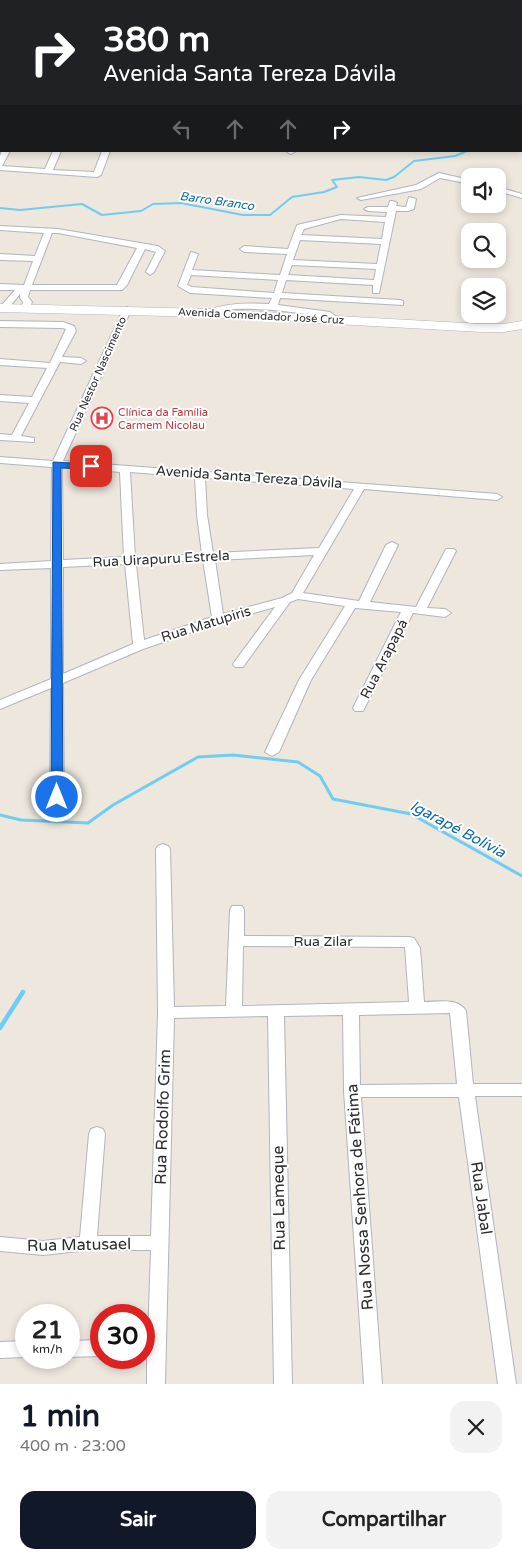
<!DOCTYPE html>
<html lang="pt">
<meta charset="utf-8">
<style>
body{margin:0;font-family:"Varela Round",sans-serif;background:#f2f2f2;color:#222;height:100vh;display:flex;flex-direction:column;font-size:19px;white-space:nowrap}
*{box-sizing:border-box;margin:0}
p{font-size:16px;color:#767676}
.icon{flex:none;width:28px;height:28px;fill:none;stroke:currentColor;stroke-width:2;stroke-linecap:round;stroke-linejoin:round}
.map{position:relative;height:1384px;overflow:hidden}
.panel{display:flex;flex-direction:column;background:#fff;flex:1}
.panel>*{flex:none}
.guide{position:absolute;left:0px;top:0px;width:522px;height:152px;box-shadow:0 2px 8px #0003;background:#202124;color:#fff;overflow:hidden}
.tools{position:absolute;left:461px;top:168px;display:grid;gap:10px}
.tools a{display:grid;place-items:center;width:45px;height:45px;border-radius:10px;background:#fff;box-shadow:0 2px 8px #0003;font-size:25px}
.speed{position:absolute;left:15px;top:1304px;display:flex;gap:10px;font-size:25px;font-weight:700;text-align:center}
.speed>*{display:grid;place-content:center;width:65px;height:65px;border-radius:50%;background:#fff;box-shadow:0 2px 8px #0003;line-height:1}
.speed small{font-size:12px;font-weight:400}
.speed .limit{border:8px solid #d22;background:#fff;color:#111}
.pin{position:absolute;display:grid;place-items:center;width:42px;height:42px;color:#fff;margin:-21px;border-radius:10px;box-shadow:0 2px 8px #0006}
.me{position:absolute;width:55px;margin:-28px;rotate:0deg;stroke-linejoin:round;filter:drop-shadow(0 0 4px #0008)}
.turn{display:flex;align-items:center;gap:18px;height:105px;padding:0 20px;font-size:22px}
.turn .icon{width:65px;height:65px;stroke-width:2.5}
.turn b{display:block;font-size:35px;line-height:42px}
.lanes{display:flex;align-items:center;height:48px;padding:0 20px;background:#0003;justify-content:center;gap:25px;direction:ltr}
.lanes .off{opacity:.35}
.round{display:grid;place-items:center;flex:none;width:52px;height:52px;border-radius:15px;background:#f2f2f2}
.overview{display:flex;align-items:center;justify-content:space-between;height:85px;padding:0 20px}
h1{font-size:30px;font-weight:700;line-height:38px;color:#111827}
.button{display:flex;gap:10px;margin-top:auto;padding:10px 20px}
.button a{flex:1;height:58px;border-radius:15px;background:#111827;color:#fff;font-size:20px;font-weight:700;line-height:58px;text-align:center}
.button a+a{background:#f2f2f2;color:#222}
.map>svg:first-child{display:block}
</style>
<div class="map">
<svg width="522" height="1384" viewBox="0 0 522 1384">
<rect width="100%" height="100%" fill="#ede7de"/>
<path fill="#b3e59a" d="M0 0H522V9L521 1H1V3Z"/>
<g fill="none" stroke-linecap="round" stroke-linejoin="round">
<g stroke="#70cdf1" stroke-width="2">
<path d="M408 0 415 1"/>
<path d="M0 208 20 210 82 204 102 215 141 211 153 204 181 203 243 215H270L292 197 324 192 337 187 332 180 359 177 386 180 394 177 414 161 455 156 467 151"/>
</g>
<path stroke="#70cdf1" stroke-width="3" d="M0 815 21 820 88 823 113 805 198 757 233 755 298 762 320 776 333 799 411 814 522 876"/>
<path stroke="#70cdf1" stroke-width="4.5" d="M0 1028 23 992"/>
<g stroke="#b2b4bf" stroke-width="2">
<g id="street">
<rect x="521" y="22" width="1" height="4"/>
<rect x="0" y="32" width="1" height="4"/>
<rect x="0" y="82" width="1" height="4"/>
<rect x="521" y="83" width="1" height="5"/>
<rect x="0" y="130" width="1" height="4"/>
<path d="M2 151H10L2 166 45 169 53 151H61L53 170 94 172 102 151H110L101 175 97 177 0 170V156Z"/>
<path d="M296 151 291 154 287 152 288 151Z"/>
<path d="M439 173 470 180V184L440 178 421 189 361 200 357 198 416 185Z"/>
<path d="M498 187 522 194V198L498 191Z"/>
<path d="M409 197 416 199 414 209 408 211H396L379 293H373V285L286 280 282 293 400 300 403 301V305L280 298 278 305 330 312 339 319 334 322 327 317 318 316C290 311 263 308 235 309 225 310 214 316 205 315V311C226 303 247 303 269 304L272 298 190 293 178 286 191 252 198 254 192 270 280 275 287 254 244 252 240 249 244 246 288 249 297 225 341 215 386 217 387 212 368 211 364 209 368 207H388L390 201H393L397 203 396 206 406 207ZM341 219 385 222 382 239 301 235 304 229ZM300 240 381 244 377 264 293 260ZM292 265 376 269 374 280 288 275ZM191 275 278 280 274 293 192 287 187 285Z"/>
<path d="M0 226 58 229 158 246 165 251 154 272 150 275 146 272 156 252 145 249 127 285 122 290H30L28 297 32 302 29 310H23L22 308 23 302 20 298V294L7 310 4 311 0 307 15 290H0V284L24 285 33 261 0 260V254L35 256 44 233 0 230ZM52 233H58L137 248 117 285H32Z"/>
<path d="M127 307 131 310 63 461 497 494 502 497 497 500 364 489 303 593 359 601 386 545 392 542 398 545 370 602 416 607 446 549H454L456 551 427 608 445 609 451 613 445 617 413 613 363 711H355L353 708 401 612 355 608 311 680 279 752 272 756 265 752 299 680 345 606 298 599 290 602 243 667H235L233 664 275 607 222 622 143 649 63 683 64 797 57 801 50 797 51 688 0 709V700L51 679V568L0 570V564L51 561 52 467 0 463V457L53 461 123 310ZM62 467 120 472 124 557 63 560ZM130 472 195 477 197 515 202 554 135 557ZM205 478 354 489 319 548 213 553 207 515ZM314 555 292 593 282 598 223 614 215 560ZM203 560 212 617 144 640 136 564ZM125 564 133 644 63 674V567Z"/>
<path d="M0 321 63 322 74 326 76 331 62 357 81 358 86 361 81 364 60 362 21 436 34 438V442L0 440V434L12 435 29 403 0 401V395L32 397 47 368 0 365V359L50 363 66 329 62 328 0 327Z"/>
<path d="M163 844 168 846 170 849 174 1007 226 1006 230 910 232 906H242L244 910V936L409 937 414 938 420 948 424 1002C438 1002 458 997 466 1011L473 1084H522V1096H475L516 1384H498L459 1097H361L382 1384H364L344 1091 343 1015 284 1016 292 1384H274L268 1016 174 1018 165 1384H147V1355H144V1339H148L151 1250H88L43 1255 0 1251V1237L43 1241 80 1237 89 1134 91 1129 97 1127 103 1129 105 1134 97 1236H151L158 1013 156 849 158 846ZM243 946 405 947 409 1002 242 1006ZM450 1013 457 1084 360 1085 359 1015Z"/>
<path d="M101 1340V1356L69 1357V1341Z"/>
<path d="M26 1341V1357L0 1358V1342Z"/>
</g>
</g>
<g stroke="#b2b4bf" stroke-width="1">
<path id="secondary" d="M0 304 208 309 482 324H504L522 321V329L504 332H482L208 317 0 312Z"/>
</g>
<use href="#street" fill="#fff" fill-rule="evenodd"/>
<use href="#secondary" fill="#fff" fill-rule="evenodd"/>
</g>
<path fill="#1a73e8" stroke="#114b97" d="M53 462 91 464 96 466 91 469 61 468 63 797 57 801 51 797Z"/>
<defs>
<g id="hospital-ring" transform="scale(1.125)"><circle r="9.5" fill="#fff" stroke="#e0444e" stroke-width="1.5"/><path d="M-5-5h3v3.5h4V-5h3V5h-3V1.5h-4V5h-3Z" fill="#e0444e"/></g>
</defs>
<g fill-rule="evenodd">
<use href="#hospital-ring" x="102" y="418"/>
</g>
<g text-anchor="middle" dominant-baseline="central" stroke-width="4" stroke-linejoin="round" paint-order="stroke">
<g font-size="11" fill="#2c2c2c" stroke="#fff">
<text transform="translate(261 316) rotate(3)">Avenida Comendador José Cruz</text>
<text transform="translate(98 374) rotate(-66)">Rua Nestor Nascimento</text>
</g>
<g font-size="11" fill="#be3a42" stroke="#fff" text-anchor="start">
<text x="118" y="412">Clínica da Família<tspan x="118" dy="13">Carmem Nicolau</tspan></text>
</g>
<g font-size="12" font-style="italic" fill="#0b6ca0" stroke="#fff">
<text transform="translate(217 201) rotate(8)">Barro Branco</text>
</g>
<g font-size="14" fill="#2c2c2c" stroke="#fff">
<text transform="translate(249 477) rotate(4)">Avenida Santa Tereza Dávila</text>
<text transform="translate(161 559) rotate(-3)">Rua Uirapuru Estrela</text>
<text transform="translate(206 624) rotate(-17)">Rua Matupiris</text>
<text transform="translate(384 659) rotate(-63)">Rua Arapapá</text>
<text x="323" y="941">Rua Zilar</text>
</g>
<g font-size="15" font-style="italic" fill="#0b6ca0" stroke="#fff">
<text transform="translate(458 829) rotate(28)">Igarapé Bolívia</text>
</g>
<g font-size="16" fill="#2c2c2c" stroke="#fff">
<text transform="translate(163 1117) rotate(-88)">Rua Rodolfo Grim</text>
<text transform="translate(360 1197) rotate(-94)">Rua Nossa Senhora de Fátima</text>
<text transform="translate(279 1198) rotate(-91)">Rua Lameque</text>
<text transform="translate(481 1198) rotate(82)">Rua Jabal</text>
<text transform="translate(79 1245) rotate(-1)">Rua Matusael</text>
</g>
</g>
</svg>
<div class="tools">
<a><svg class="icon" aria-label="sound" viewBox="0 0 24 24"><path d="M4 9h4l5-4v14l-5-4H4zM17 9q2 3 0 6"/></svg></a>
<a><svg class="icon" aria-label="search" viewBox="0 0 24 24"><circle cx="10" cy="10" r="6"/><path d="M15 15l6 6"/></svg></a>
<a><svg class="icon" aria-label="layers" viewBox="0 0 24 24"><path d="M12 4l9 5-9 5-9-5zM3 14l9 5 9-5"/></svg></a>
</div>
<div class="speed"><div>21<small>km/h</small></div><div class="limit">30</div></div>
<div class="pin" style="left:91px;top:466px;background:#d93025"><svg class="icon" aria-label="arrive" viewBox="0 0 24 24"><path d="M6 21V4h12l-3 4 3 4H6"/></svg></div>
<svg class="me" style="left:57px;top:797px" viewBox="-20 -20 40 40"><circle r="17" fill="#1a73e8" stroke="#fff" stroke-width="3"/><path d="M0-11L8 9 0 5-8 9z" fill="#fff"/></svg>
<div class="guide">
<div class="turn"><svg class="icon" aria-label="right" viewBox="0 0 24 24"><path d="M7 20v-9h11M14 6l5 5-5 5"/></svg><div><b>380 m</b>Avenida Santa Tereza Dávila</div></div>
<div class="lanes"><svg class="icon off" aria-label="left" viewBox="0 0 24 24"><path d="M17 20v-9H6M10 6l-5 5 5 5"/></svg><svg class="icon off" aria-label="ahead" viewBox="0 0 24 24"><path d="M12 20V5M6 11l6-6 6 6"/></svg><svg class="icon off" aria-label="ahead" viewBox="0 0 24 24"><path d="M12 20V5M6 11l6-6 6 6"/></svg><svg class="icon" aria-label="right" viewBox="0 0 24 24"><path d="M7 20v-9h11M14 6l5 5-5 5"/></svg></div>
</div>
</div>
<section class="panel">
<div class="overview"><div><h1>1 min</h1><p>400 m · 23:00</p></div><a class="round"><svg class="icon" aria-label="close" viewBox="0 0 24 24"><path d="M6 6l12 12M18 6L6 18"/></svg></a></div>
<div class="button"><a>Sair</a><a>Compartilhar</a></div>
</section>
